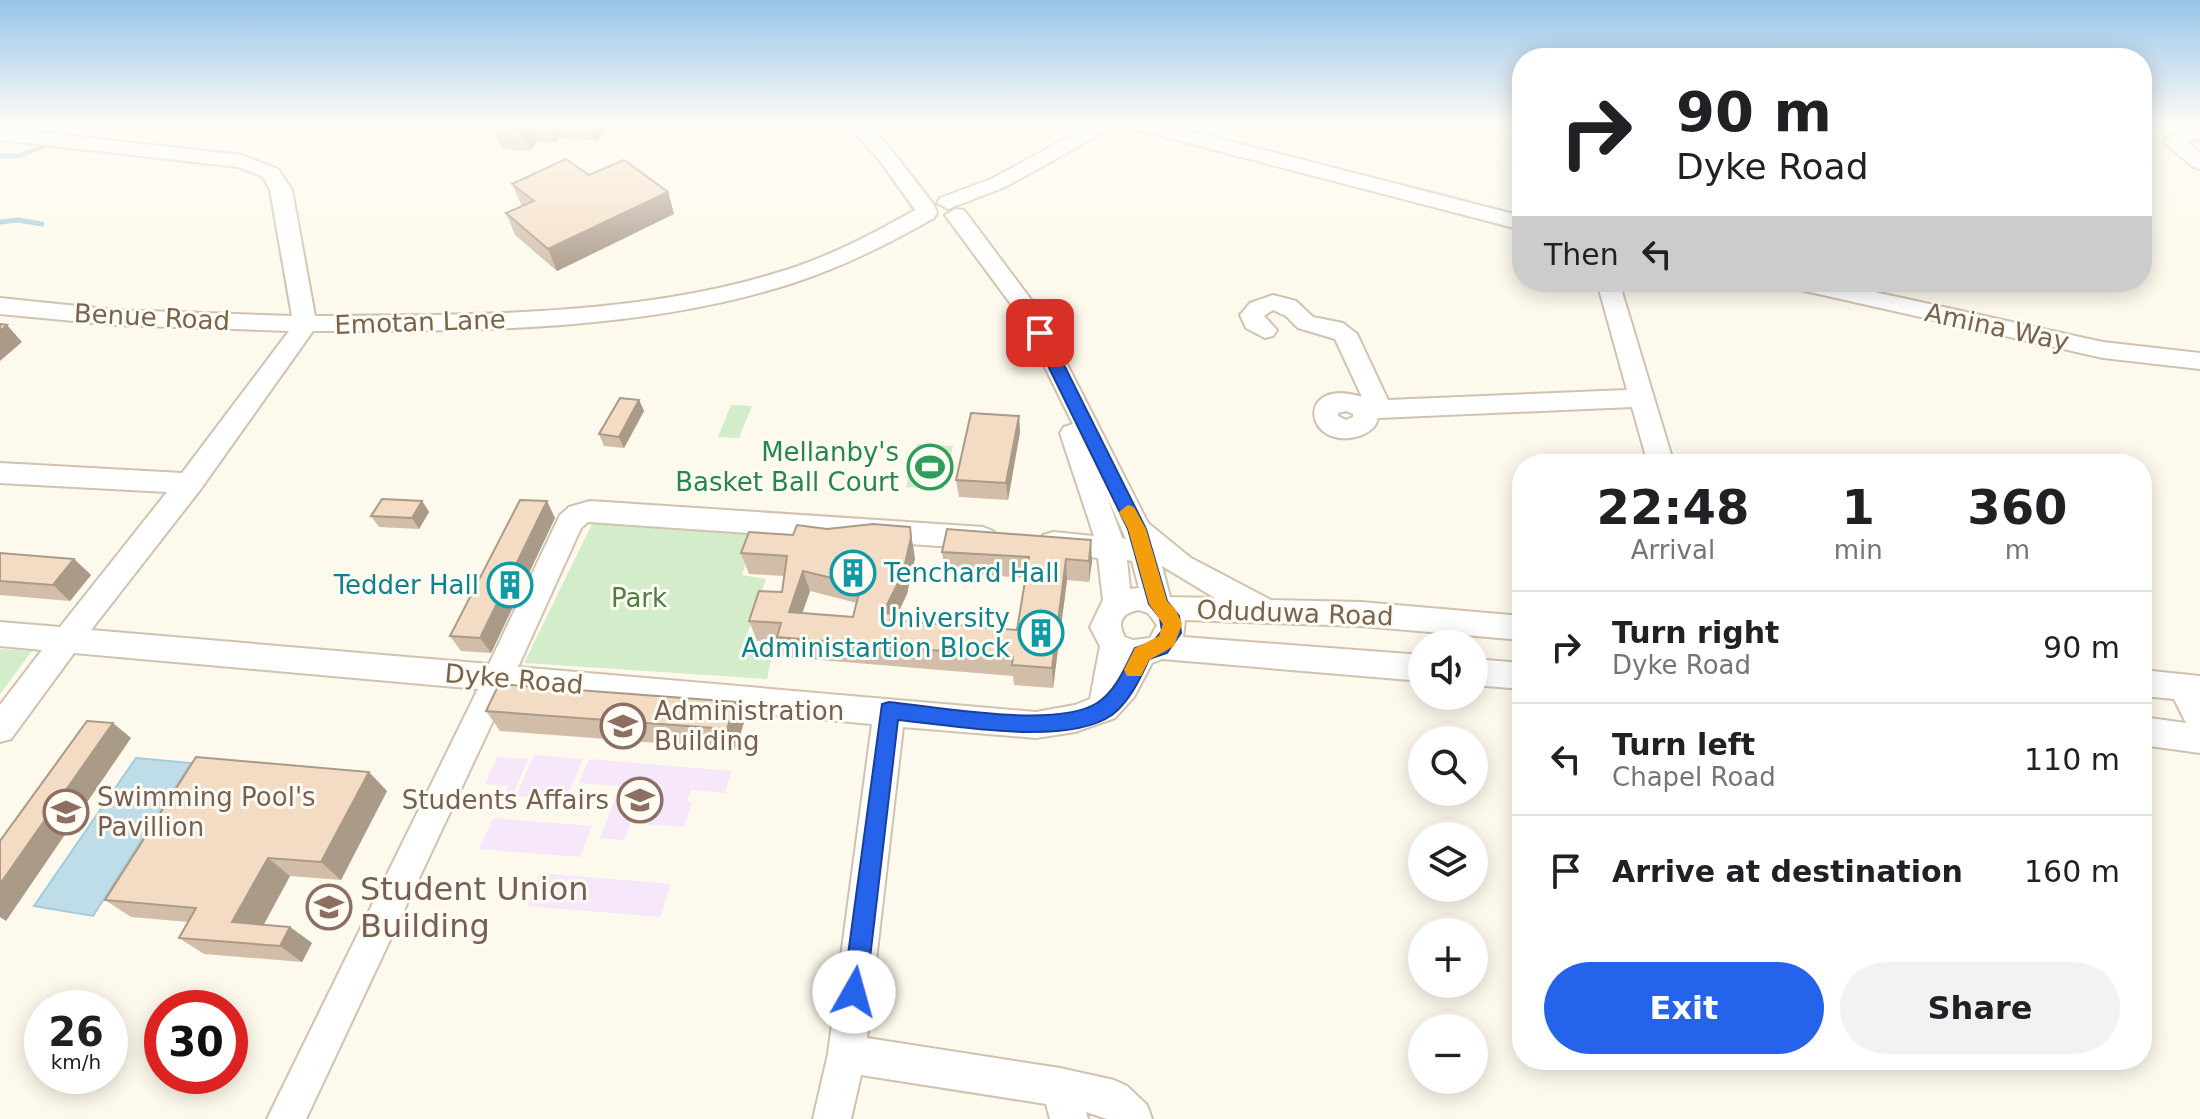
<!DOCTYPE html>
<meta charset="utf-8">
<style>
body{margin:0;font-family:"DejaVu Sans",sans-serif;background:#f2f2f2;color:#202124;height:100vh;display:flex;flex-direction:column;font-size:30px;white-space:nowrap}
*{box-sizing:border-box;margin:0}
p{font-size:26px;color:#757577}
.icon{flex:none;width:44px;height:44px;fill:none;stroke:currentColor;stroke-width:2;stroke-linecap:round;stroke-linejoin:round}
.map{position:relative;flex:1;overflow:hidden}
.panel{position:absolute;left:1512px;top:454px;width:640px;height:616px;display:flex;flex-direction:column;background:#fff;border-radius:32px;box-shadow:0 4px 20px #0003}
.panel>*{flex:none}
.hud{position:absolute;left:1512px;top:48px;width:640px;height:244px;border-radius:32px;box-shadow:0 4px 20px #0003;background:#fff;color:#202124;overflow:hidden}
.buttons{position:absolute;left:1408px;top:630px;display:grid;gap:16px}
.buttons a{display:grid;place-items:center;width:80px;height:80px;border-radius:50%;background:#fff;box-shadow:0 4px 20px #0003;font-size:40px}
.speed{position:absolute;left:24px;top:990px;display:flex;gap:16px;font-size:40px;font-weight:700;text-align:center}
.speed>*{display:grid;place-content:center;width:104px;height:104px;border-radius:50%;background:#fff;box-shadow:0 4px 20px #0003;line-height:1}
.speed small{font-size:20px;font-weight:400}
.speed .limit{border:12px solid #d22;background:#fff;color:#111}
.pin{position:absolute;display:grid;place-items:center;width:68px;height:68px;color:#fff;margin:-34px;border-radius:16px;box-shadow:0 4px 12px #0006}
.me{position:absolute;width:88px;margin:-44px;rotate:7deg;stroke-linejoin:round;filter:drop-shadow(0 0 6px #0008)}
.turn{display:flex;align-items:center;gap:28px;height:168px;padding:0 32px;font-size:36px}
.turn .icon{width:104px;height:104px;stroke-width:2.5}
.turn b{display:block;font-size:56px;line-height:68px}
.then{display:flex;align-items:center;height:76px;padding:0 32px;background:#0003;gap:16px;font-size:30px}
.eta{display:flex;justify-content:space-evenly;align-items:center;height:136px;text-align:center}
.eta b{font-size:48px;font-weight:600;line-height:56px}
.action{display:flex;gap:16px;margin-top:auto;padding:16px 32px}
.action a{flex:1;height:92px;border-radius:48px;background:#2563eb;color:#fff;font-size:32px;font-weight:600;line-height:92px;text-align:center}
.action a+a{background:#f2f2f2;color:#202124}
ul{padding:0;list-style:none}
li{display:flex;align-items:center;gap:24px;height:112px;padding:0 32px;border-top:2px solid #e0e0e0}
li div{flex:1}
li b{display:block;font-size:30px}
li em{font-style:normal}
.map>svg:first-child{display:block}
</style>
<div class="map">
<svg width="2200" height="1119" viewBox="0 0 2200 1119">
<rect width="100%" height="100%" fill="#fdf9ec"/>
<g fill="#f6e8fa">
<path d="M534 755 583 759 566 800 516 796Z"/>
<path d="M497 757 528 759 510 801 502 800 508 786 485 784Z"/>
<path d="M589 759 731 771 725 793 691 790 687 801 692 802 684 827 631 823 624 840 600 838 620 786 579 783Z"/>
<path d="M493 818 592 826 580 857 479 849Z"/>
<path d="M540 873 671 884 660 917 527 906Z"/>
</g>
<g fill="#d3ecc9">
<path d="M731 405 752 406 739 438 718 437Z"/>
<path d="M917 444 953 446 943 489 906 487Z"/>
<path d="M593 522 755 532 742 575 766 579 744 644 774 647 767 679 524 663Z"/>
<path d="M0 649 32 651 0 694Z"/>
</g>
<path fill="#bfdde8" stroke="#a5cbda" stroke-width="2" d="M136 758 191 763 93 916 34 906Z"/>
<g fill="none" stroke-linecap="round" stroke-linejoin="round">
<g stroke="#a5cbda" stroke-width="5">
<path d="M0 156H18L42 147"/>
<path d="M0 222 18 220 42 224"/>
</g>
<g stroke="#d1c2b0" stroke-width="4">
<g id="minor">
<path d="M848 125H869L894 153 934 205 937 213 934 218C890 243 845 266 796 282 646 332 471 331 313 331L200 490 91 630 489 664 560 515 569 507 590 501 983 527 993 531 997 538 993 545 983 549 588 522 581 528 518 667 1036 712 1075 705 1090 699 1100 646 1090 627 1103 600 1098 558 1043 551 1039 543 1043 535 1053 532 1094 536 1060 433 1064 427 1073 424 1019 315 945 215 956 209 964 210 1041 313 1148 523 1191 558 1271 600 1361 602 1522 616V640L1361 626 1185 620 1183 637 1422 655V681L1162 659 1152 663 1134 697 1115 718 1075 732 1036 738 903 727 867 1038 1060 1068 1114 1080 1127 1086 1147 1105 1152 1119H1107L1086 1112 1088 1119H1050L1046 1104 861 1075 851 1119H813L828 1054 872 724 507 691 306 1119H267L478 689 74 653 11 739 0 742V705L42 650 0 646V622L60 627 167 492 0 483V463L182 473 289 331 116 325 0 314V298L116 310 292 316 270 190 263 177 238 167 0 140V128L242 155 278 169 292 190 315 316C463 315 635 317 776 273 825 259 871 235 915 210L880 161ZM1107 496 1126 539 1122 538ZM1127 560 1132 561 1139 588 1130 589ZM1162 566 1215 598 1170 597ZM1139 610 1148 613 1157 625 1150 638 1133 640 1125 637C1117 623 1121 613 1139 610Z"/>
<path d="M1091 125H1117L1005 187 948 209 937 203 940 198 991 179Z"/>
<path d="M1131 125H1166L1522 216V230L1134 129Z"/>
<path d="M2200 125V138L2188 143 2200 153V169L2193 167 2164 142 2167 138Z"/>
<path d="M1597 282H1619L1674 464H1648L1632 407 1378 418C1376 427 1371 431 1362 435 1304 455 1293 375 1362 397L1335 339 1298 328 1286 316 1273 310 1264 316 1277 330 1273 336 1265 338 1246 328 1240 315 1250 303 1273 295 1296 301 1313 317 1343 323 1357 334 1388 400 1627 390ZM1346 411 1353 414V417L1346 420 1338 416V413Z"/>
<path d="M1785 282H1829L2103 342 2200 353V369L2103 358 1796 289 1788 287Z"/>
<path d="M1474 659 1522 663V689L1474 685Z"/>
<path d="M2142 670 2200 676V753L2142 745V717L2186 723 2174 699 2142 696Z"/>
</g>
</g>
<use href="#minor" fill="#fff" fill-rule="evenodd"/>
</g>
<g fill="#d1bda8" fill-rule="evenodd">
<path d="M494 125H608L597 141 559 138 555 143 537 142 530 151 502 149 493 127Z"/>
<path d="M589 175 668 192 674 214 557 271 515 235 506 213 522 206 512 184Z"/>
<path d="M639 400 644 411 624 448 604 446 599 434Z"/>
<path d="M1019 416 1020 432 1008 500 959 497 956 480Z"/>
<path d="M422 501 429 512 419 529 379 527 371 516Z"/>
<path d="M555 518 491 653 461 651 450 636Z"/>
<path d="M793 535 915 558 907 594 894 620 1017 630 1025 578 945 572 942 552 1092 561 1089 582 1067 580 1053 688 1014 685 1013 676 784 657 778 642 757 641 749 621 782 592 784 576 749 574 741 553ZM810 591 857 603 853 617 802 613Z"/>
<path d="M0 553 74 559 91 575 70 601 0 595Z"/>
<path d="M736 702 744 722 736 749 500 731 486 711Z"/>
<path d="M387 791 341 880 290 876 263 925 290 927 312 943 302 962 204 954 179 938 188 922 131 917 105 900Z"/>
</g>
<g fill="#aa9a88">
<path d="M524 125H530L537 142 530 151 521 129Z"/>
<path d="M548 125H554L559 138 555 143Z"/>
<path d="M592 125H608L597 141Z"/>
<path d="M668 192 674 214 557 271 548 249Z"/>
<path d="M7 325 22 342 0 361V331Z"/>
<path d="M639 400 644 411 624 448 619 437Z"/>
<path d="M1019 416 1020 432 1008 500 1006 483Z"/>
<path d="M422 501 429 512 419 529 412 518Z"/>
<path d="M547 501 555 518 491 653 480 638Z"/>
<path d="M910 527 915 558 907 594 894 622 883 613Z"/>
<path d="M1091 540 1092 561 1089 582V561Z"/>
<path d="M74 559 91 575 70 601 53 585Z"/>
<path d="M1066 559 1067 580 1053 688 1052 668Z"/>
<path d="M803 571 810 591 796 632 789 612Z"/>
<path d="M736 702 744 722 736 749 727 729Z"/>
<path d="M113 723 131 738 6 921 0 917V884Z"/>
<path d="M369 772 387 791 341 880 321 862Z"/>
<path d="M268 858 290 876 256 939 232 922Z"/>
<path d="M290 927 312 943 302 962 280 946Z"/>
</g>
<g fill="#f3dcc3" stroke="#aa9a88" stroke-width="2" fill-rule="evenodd">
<path d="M494 125H524L521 129 493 127Z"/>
<path d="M566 159 589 175 624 160 668 192 548 249 506 213 534 201 512 184Z"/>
<path d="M0 324 7 325 0 331Z"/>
<path d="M620 398 639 400 619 437 599 434Z"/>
<path d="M971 413 1019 416 1006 483 956 480Z"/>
<path d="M382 499 422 501 412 518 371 516Z"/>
<path d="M520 500 547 501 480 638 450 636Z"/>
<path d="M873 524 910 527 911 537 903 573 883 613 892 614 890 620 1017 630 1029 557 942 552 947 529 1091 540 1089 561 1066 559 1052 668 1012 665 1013 657 777 637 781 623 749 621 759 591 782 592 787 556 741 553 749 532 793 535 797 525 827 529ZM803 571 861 585 853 617 789 612Z"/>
<path d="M0 553 74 559 53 585 0 581Z"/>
<path d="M499 684 736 702 727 729 486 711Z"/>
<path d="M87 721 113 723 0 884V841Z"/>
<path d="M196 757 369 772 321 862 268 858 232 922 290 927 280 946 179 938 196 908 105 900Z"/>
</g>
<linearGradient id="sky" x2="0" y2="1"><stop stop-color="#97c4e8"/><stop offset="0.44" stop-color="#fefcf6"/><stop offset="1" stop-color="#fefcf6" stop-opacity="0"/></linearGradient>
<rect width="2200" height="282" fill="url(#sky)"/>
<path fill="#2563eb" stroke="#184099" stroke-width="2" d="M1040 328 1048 333 1146 529 1167 601 1179 616 1181 633 1167 653 1149 659C1140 679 1130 701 1112 715 1066 747 952 725 898 720L866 992 863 1000 854 1003 846 1000 843 992 882 704 889 702C938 707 1056 729 1097 703 1116 691 1125 667 1135 648L1153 642 1162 631 1160 618 1149 604 1128 529 1032 333Z"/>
<path fill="#f59e0b" d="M1128 505 1134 507 1146 529 1167 601 1176 610 1182 624 1174 646 1149 660 1141 676H1127L1124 670 1135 648 1159 636 1163 624 1149 604 1128 529 1119 512Z"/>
<defs>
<g id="stadium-ring" transform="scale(2.3)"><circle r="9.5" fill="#fffcf3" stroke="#2e9e5b" stroke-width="1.5"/><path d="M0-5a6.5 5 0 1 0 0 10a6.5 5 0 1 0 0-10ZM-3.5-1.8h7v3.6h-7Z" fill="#2e9e5b"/></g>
<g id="building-ring" transform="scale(2.3)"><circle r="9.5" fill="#fffcf3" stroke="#0f9aa8" stroke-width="1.5"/><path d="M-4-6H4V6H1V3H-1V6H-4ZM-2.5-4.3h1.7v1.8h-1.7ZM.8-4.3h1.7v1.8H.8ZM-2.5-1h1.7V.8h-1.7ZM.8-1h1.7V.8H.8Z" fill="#0f9aa8"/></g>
<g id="university-ring" transform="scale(2.3)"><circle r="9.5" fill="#fffcf3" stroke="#8d6e63" stroke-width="1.5"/><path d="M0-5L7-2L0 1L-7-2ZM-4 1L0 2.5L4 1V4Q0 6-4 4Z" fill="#8d6e63"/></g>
</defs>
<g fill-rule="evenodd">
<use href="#stadium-ring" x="930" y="467"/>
<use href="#building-ring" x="853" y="573"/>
<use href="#building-ring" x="510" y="585"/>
<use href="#building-ring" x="1041" y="633"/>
<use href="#university-ring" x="623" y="726"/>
<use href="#university-ring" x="640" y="800"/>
<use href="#university-ring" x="66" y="812"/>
<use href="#university-ring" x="329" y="907"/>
</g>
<g text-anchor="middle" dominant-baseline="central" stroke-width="6" stroke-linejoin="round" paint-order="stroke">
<g font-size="26" fill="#7a634d" stroke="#fffcf3">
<text transform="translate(152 317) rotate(3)">Benue Road</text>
<text transform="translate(420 322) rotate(-2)">Emotan Lane</text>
<text transform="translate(1997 327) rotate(12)">Amina Way</text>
<text transform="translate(1295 613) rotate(2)">Oduduwa Road</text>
<text transform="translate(514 679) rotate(5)">Dyke Road</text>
</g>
<g font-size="26" fill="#27864d" stroke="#fffcf3" text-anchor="end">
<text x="899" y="452">Mellanby's<tspan x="899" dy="30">Basket Ball Court</tspan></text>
</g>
<g font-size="26" fill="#0d838f" stroke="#fffcf3" text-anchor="end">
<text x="884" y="573" text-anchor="start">Tenchard Hall</text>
<text x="479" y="585">Tedder Hall</text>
<text x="1010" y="618">University<tspan x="1010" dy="30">Administartion Block</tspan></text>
</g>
<g font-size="26" fill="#4e8044" stroke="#fffcf3">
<text x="639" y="598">Park</text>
</g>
<g font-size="26" fill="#785e54" stroke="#fffcf3" text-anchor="start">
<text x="654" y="711">Administration<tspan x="654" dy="30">Building</tspan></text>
<text x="97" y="797">Swimming Pool's<tspan x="97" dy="30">Pavillion</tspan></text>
<text x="609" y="800" text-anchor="end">Students Affairs</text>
</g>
<g font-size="32" fill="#785e54" stroke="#fffcf3" text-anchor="start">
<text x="360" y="889">Student Union<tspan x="360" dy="37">Building</tspan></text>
</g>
</g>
</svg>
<div class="buttons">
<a><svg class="icon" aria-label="sound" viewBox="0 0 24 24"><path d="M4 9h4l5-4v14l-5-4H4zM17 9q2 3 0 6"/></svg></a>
<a><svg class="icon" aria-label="search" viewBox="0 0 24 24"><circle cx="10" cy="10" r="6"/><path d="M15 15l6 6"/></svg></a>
<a><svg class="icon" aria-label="layers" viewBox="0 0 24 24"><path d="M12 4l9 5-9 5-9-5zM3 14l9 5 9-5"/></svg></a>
<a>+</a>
<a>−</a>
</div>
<div class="speed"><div>26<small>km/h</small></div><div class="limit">30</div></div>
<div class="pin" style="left:1040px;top:333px;background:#d93025"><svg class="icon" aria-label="arrive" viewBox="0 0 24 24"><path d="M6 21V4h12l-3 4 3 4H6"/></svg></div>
<svg class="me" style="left:854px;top:992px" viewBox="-20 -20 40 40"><circle r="19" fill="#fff"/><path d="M0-13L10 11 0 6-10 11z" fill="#2563eb"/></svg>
<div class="hud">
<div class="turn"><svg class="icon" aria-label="right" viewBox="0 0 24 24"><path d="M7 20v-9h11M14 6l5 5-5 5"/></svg><div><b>90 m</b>Dyke Road</div></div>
<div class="then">Then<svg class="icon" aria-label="left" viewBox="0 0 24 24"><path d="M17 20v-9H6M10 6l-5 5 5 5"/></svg></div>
</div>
<section class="panel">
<div class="eta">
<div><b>22:48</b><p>Arrival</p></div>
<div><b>1</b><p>min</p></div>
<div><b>360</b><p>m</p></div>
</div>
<ul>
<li><svg class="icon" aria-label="right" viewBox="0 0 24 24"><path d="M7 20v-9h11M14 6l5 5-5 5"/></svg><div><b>Turn right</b><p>Dyke Road</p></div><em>90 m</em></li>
<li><svg class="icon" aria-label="left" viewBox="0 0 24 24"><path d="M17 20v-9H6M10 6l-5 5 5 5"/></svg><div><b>Turn left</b><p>Chapel Road</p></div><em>110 m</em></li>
<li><svg class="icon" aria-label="arrive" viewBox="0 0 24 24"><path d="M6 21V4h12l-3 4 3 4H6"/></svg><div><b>Arrive at destination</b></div><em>160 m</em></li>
</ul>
<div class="action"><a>Exit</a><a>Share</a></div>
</section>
</div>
